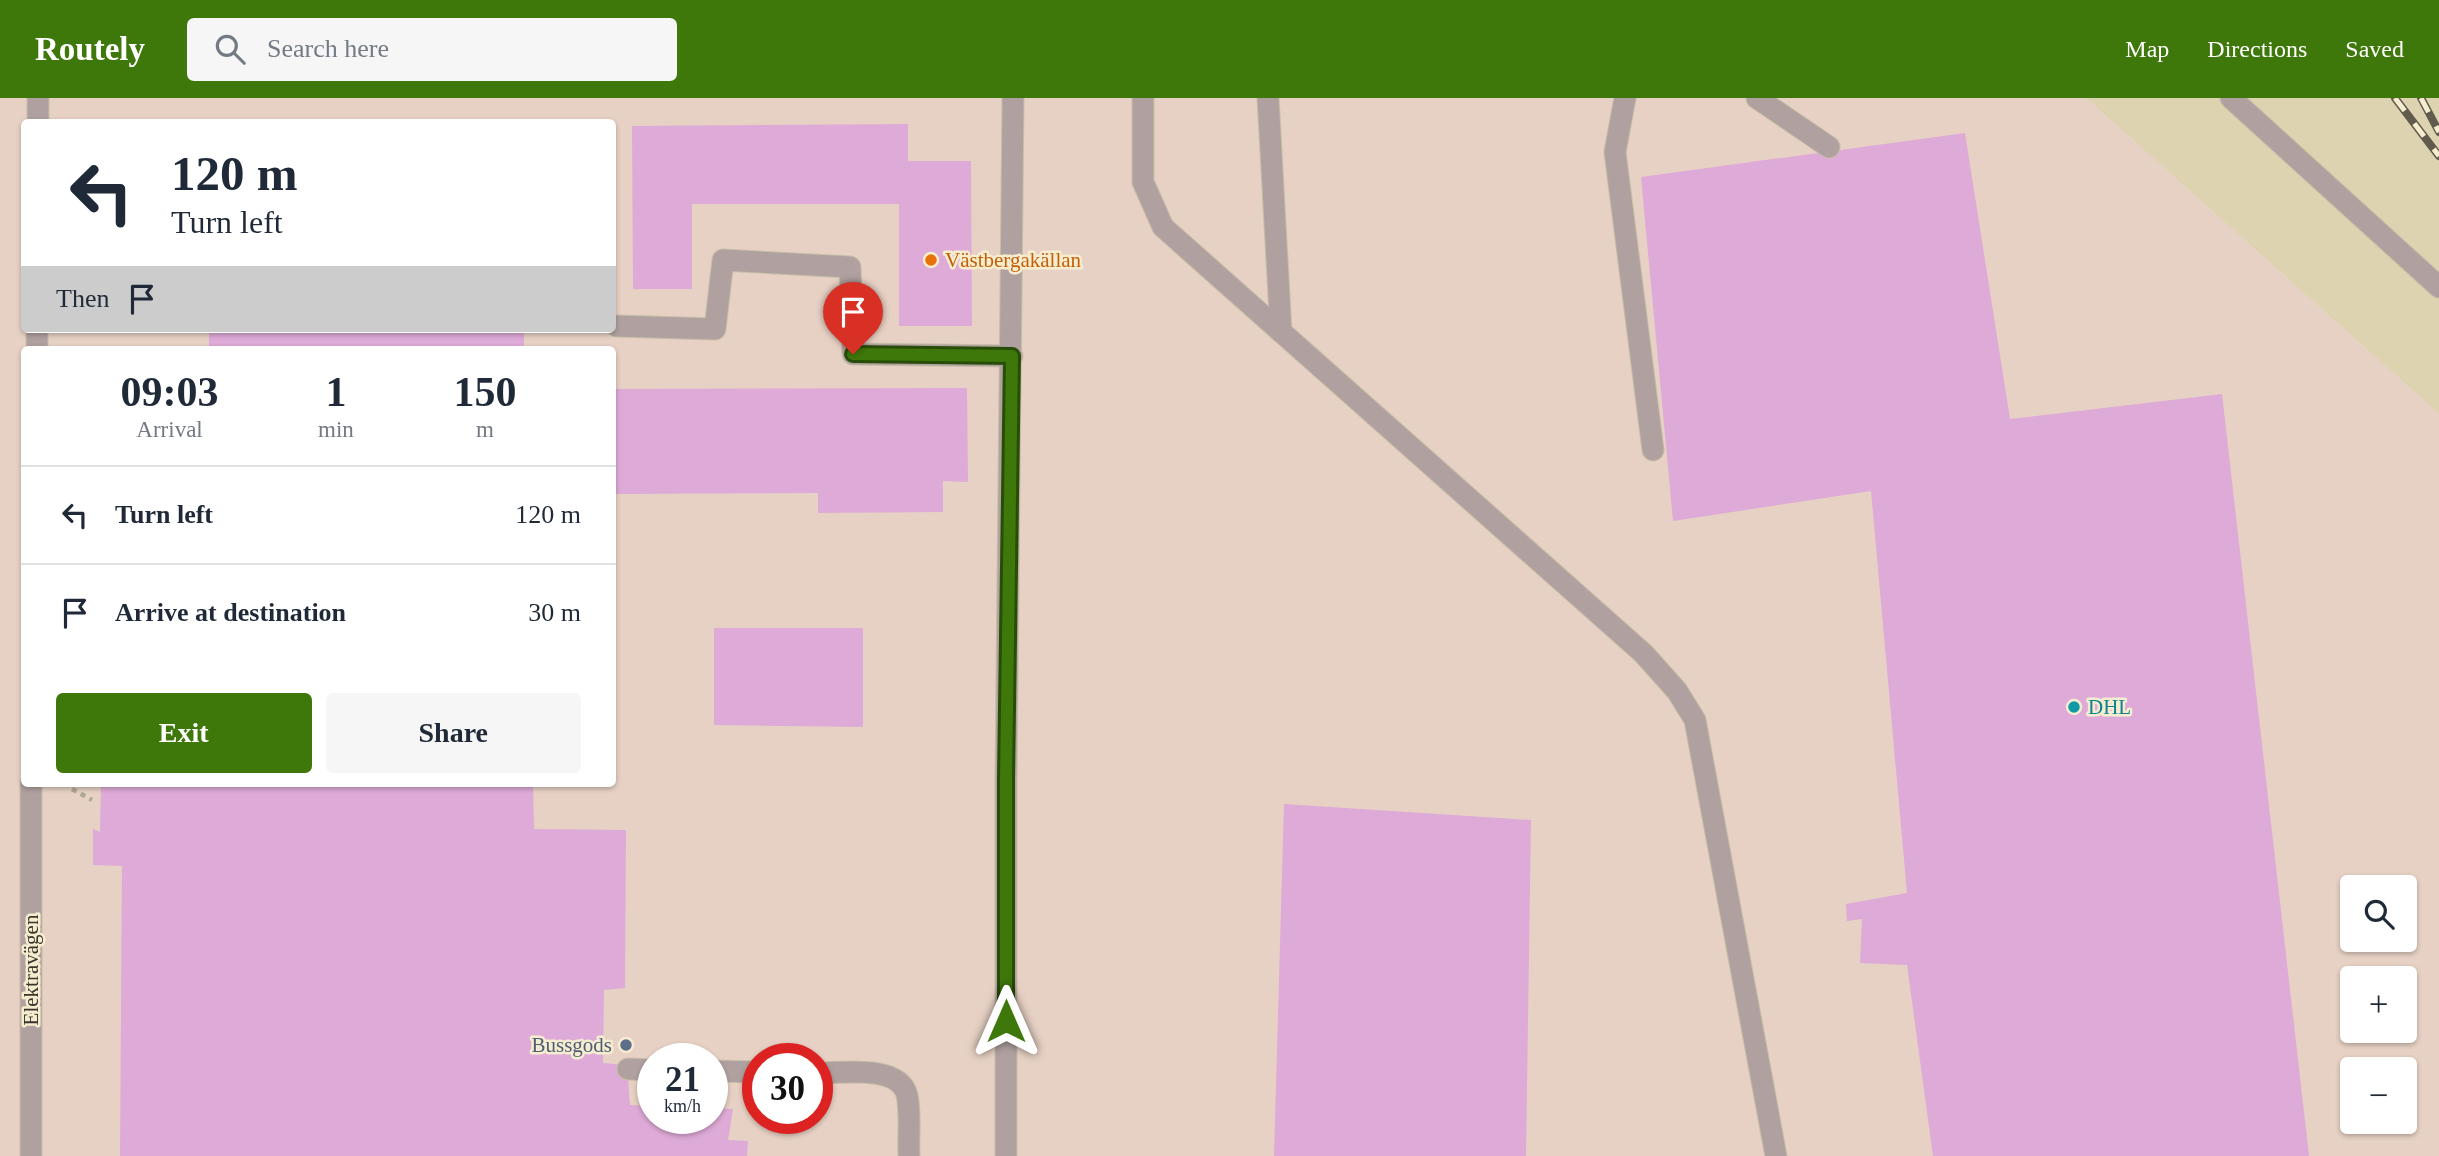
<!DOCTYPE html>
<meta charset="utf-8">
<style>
body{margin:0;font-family:Georgia,serif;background:#f6f6f7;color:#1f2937;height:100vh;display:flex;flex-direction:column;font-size:26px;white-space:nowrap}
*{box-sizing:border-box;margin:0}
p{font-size:23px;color:#747a83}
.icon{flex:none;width:38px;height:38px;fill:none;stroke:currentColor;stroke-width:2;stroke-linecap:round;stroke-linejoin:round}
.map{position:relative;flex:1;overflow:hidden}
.panel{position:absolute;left:21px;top:248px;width:595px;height:441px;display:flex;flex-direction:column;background:#fff;border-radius:7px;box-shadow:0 2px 5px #0004}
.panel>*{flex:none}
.banner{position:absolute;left:21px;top:21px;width:595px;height:214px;border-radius:7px;box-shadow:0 2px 5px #0004;background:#fff;color:#1f2937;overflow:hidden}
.buttons{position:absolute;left:2340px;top:777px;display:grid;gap:14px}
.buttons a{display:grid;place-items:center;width:77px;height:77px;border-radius:7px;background:#fff;box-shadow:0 2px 5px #0004;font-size:35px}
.speed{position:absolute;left:637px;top:945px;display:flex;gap:14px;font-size:35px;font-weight:700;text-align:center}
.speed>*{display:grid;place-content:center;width:91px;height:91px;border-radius:50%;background:#fff;box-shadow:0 2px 5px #0004;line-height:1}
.speed small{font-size:18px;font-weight:400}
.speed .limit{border:10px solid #d22;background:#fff;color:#111}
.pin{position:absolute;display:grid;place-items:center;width:60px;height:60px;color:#fff;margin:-72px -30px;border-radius:50% 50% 50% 0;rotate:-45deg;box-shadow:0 0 7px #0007}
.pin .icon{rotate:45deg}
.me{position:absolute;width:77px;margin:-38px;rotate:0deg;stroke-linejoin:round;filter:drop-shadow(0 0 5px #0008)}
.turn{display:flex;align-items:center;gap:24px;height:147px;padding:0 35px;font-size:32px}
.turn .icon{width:91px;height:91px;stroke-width:2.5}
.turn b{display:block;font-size:49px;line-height:60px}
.then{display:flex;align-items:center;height:66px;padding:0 35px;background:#0003;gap:14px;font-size:26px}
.eta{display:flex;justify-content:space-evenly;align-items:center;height:119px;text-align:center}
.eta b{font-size:42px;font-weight:600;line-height:49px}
.primary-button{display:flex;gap:14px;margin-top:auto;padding:14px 35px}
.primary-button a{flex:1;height:80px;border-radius:7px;background:#3e770a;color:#fff;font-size:28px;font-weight:600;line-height:80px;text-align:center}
.primary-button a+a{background:#f6f6f7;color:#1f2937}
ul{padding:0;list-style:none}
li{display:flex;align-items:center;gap:21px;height:98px;padding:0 35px;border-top:2px solid #e0e1e3}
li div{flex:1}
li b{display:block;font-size:26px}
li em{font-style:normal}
header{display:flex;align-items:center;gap:42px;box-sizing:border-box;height:98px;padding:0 35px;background:#3e770a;color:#fff}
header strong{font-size:33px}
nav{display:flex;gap:38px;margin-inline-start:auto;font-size:24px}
.search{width:490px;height:63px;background:#f6f6f7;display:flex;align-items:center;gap:18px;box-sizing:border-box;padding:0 24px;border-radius:7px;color:#747a83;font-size:26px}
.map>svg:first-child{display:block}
</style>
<header>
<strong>Routely</strong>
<div class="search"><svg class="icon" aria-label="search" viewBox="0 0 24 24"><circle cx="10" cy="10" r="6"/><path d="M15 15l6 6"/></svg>Search here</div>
<nav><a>Map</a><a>Directions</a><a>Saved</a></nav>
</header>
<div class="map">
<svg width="2439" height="1058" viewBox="0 0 2439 1058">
<rect width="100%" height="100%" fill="#e9e0c4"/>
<path fill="#ded3b0" d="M2086 0H2439V316Z"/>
<path fill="#e7d1c4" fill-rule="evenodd" d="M0 0H2086L2439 316V1058H0ZM24 24H612V231H24ZM24 252H612V686H24ZM2352 789H2404V842H2352ZM2352 880H2404V933H2352ZM653 961H712V1020H653ZM758 961H817V1020H758ZM2352 971H2404V1024H2352Z"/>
<g fill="#deaad7">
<path d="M908 26V63H971L972 228H899V106H692V191H633L632 28Z"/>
<path d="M1965 35 2010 321 2222 296 2309 1058H1933L1907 867 1860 865 1862 821 1847 823 1846 806 1907 795 1871 393 1673 423 1641 79Z"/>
<rect x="209" y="231" width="315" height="21"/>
<path d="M967 290 968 384 943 383V414L818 415V395L612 396V291Z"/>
<path d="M714 530H863V629L714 627Z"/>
<path d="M101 686H533L534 731 626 732 625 890 604 892 603 965 627 967 630 1007 653 1008V1020H712V1010L733 1011 728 1042 748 1043 747 1058H120L122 768 93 767V731L100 734Z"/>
<path d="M1284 706 1531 722 1526 1058H1274Z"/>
</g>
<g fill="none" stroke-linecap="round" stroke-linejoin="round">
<g stroke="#c6bea5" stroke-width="23">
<g id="minor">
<path d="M1143 0V84L1163 129 1644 556 1677 593 1695 622 1776 1058"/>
<path d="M1268 0 1281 234"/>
<path d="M1625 0 1615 54 1653 352"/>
<path d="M1757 0 1829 49"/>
<path d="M2231 0 2439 189"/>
<path d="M38 24V0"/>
<path d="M617 228 715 231 723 162 850 169 853 256 1012 258"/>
<path d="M37 252V231"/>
<path d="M628 971 653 972"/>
<path d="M712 973 758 974"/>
<path d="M817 975C841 975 899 966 907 997 911 1016 908 1039 909 1058"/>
<path d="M31 1058V686"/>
<path d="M1006 1058V681L1013 0"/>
</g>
</g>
<path stroke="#afa891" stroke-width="4.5" stroke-dasharray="5 5" stroke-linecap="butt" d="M72 691 92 702"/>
<use href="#minor" stroke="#b0a1a0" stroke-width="21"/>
<g stroke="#605b4c" stroke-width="8">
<g id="rail">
<path d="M2395 0 2439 58"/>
<path d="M2421 0 2439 34"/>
</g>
</g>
<use href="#rail" stroke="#f6edd1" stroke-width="5" stroke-dasharray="16" stroke-linecap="butt"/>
</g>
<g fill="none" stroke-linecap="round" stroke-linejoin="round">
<g stroke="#284d06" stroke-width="18">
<path id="route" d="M853 256 1012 258 1006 681V923"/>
</g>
<use href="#route" stroke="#3e770a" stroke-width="12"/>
</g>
<circle fill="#e8710a" stroke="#f6edd1" stroke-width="2.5" cx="931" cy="162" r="7"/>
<circle fill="#0f9aa8" stroke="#f6edd1" stroke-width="2.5" cx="2074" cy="609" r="7"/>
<circle fill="#5c6f8a" stroke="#f6edd1" stroke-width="2.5" cx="626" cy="947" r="7"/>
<g text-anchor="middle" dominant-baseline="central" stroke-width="5" stroke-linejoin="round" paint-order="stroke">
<g font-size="21" fill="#c56008" stroke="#f6edd1" text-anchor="start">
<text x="945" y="162">Västbergakällan</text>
</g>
<g font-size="21" fill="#0d838f" stroke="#f6edd1" text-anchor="start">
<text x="2088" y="609">DHL</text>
</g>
<g font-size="21" fill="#38352a" stroke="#f6edd1">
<text transform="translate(31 872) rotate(-90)">Elektravägen</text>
</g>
<g font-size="21" fill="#4e5e75" stroke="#f6edd1" text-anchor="end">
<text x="612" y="947">Bussgods</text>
</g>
</g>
</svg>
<div class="buttons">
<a><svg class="icon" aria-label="search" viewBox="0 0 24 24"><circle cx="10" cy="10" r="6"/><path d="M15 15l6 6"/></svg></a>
<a>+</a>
<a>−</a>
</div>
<div class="speed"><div>21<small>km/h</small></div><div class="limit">30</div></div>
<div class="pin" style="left:853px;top:256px;background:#d93025"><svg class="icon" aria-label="arrive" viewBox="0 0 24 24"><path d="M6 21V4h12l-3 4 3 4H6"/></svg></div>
<svg class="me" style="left:1006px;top:923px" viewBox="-20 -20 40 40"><path d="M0-17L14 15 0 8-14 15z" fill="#3e770a" stroke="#fff" stroke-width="4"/></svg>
<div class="banner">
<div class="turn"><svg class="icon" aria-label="left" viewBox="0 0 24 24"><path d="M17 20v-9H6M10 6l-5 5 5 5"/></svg><div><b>120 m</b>Turn left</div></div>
<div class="then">Then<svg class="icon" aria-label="arrive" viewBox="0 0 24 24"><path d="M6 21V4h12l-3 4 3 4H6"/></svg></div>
</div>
<section class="panel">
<div class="eta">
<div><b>09:03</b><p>Arrival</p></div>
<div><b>1</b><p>min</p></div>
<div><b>150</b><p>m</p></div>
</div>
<ul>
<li><svg class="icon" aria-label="left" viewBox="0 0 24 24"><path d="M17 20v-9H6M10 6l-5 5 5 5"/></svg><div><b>Turn left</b></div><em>120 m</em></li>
<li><svg class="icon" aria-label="arrive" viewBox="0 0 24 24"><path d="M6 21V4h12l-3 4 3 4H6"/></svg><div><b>Arrive at destination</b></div><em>30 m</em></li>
</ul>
<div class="primary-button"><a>Exit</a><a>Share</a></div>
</section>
</div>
